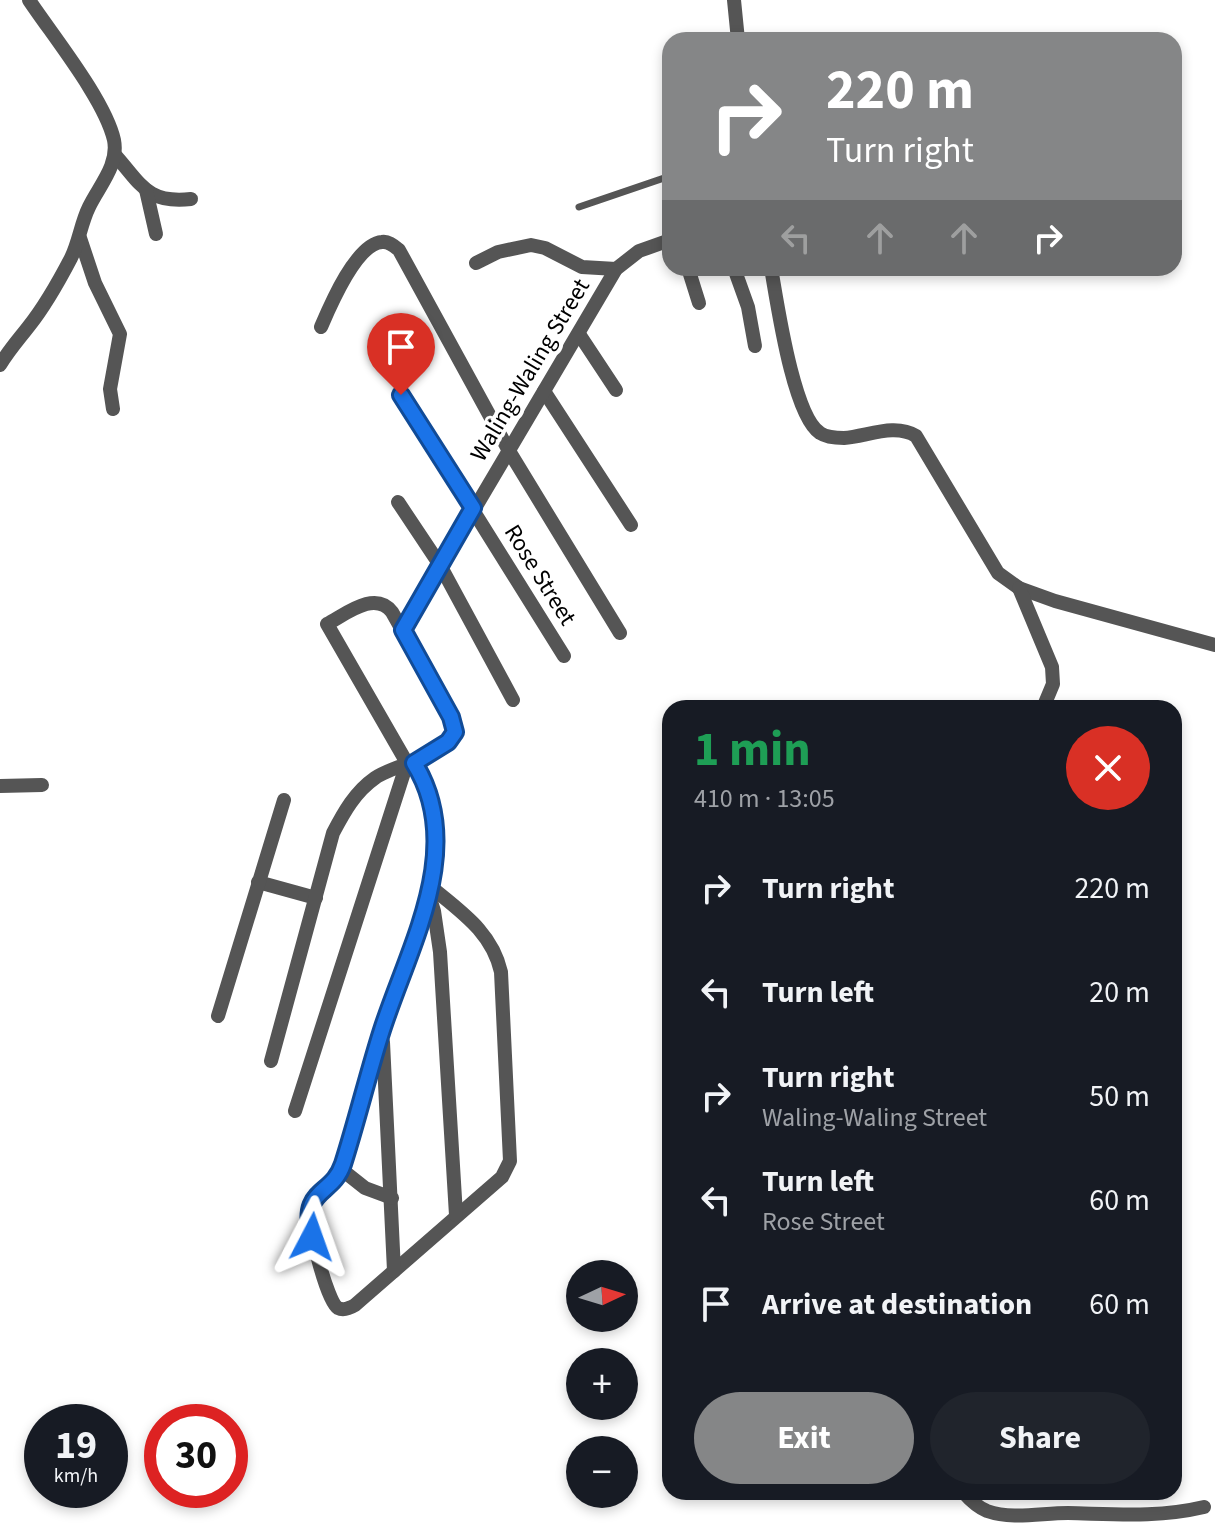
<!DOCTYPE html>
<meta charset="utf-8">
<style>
body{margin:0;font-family:"Source Sans 3",sans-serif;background:#20242c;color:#f1f3f6;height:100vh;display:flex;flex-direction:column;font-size:30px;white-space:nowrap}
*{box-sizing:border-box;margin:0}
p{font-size:26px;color:#9ea1a6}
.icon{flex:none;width:44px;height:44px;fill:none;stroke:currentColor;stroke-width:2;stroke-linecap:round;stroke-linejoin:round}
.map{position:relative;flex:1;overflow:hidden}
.drawer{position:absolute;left:662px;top:700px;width:520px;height:800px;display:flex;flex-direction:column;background:#171b24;border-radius:24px;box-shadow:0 4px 12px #0003}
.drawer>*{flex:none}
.guide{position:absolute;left:662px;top:32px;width:520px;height:244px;border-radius:24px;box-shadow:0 4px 12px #0003;background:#858687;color:#fff;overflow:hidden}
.needle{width:52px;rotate:86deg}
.tools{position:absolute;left:566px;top:1260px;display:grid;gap:16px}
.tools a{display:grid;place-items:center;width:72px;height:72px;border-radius:50%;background:#171b24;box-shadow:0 4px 12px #0003;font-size:40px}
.speed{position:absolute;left:24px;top:1404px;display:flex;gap:16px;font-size:40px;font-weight:700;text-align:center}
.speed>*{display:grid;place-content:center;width:104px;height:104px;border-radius:50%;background:#171b24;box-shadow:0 4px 12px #0003;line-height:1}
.speed small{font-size:20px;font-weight:400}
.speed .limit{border:12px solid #d22;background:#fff;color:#111}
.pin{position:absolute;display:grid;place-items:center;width:68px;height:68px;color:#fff;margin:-82px -34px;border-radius:50% 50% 50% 0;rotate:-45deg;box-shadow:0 0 8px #0007}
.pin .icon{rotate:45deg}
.me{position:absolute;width:88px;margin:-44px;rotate:4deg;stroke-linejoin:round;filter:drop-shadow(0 0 6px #0008)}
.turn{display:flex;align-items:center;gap:28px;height:168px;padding:0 32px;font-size:36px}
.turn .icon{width:104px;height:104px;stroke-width:2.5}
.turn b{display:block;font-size:56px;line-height:68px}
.lanes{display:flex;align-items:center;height:76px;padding:0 32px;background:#0003;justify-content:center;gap:40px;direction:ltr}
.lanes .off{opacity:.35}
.round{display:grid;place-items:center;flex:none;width:84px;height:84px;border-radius:42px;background:#20242c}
.summary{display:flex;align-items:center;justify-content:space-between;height:136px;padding:0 32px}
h1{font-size:48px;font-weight:700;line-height:60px;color:#1e9e55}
.button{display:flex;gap:16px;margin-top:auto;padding:16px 32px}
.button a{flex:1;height:92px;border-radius:48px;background:#858687;color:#fff;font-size:32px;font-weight:700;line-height:92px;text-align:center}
.button a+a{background:#20242c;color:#f1f3f6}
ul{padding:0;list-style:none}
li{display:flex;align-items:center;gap:24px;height:104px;padding:0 32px}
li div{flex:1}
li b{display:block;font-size:30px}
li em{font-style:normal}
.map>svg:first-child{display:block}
</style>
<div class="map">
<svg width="1215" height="1533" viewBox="0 0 1215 1533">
<rect width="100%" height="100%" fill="#fff"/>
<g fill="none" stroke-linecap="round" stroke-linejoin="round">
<path stroke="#555" stroke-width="7" d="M579 207 670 176"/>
<g stroke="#555" stroke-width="14">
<path d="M734 0 738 40"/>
<path d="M115 155C141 184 147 204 191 199"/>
<path d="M146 190 156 234"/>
<path d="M80 238 95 283 120 334 110 389 113 409"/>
<path d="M476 263 498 252 531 245 545 248 582 267 616 269"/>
<path d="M688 268 699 303"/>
<path d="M734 268 748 307 755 346"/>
<path d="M771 268C777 301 793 416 820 433 826 437 837 438 844 438 868 436 895 423 916 436L998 573 1019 588 1055 601 1215 645"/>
<path d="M321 327C330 306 356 244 382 242 389 241 394 246 399 250L509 451 620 633"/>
<path d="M579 334 616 390"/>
<path d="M0 365C9 350 19 339 29 326 45 306 59 281 71 258 79 242 81 223 89 207 99 186 119 165 114 140 105 100 53 36 29 0"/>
<path d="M544 391 631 525"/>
<path d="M401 395 564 656"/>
<path d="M398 502 440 565 513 700"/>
<path d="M1019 588 1052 667 1053 684 1043 708"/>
<path d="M403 630 616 269 639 251 670 240"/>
<path d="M414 763C467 849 409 947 382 1031 372 1062 363 1094 354 1125 350 1138 348 1153 342 1166 335 1183 314 1191 310 1210 307 1223 327 1302 338 1308 344 1311 350 1308 355 1305L502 1177 510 1161 501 972C492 932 461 912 431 887"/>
<path d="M0 786 42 785"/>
<path d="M258 882 316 898"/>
<path d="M429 895 434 911 440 952 456 1215"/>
<path d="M218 1016 284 800"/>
<path d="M383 1042 394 1271"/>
<path d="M271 1061 333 833C344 812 355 792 375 778 397 763 445 758 455 732L451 717 392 612C375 590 346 614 327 624L407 763 295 1111"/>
<path d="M341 1169 365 1188 392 1198"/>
<path d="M963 1492C970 1500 977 1507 987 1511 1013 1520 1041 1513 1068 1513 1114 1514 1158 1518 1204 1507"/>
</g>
</g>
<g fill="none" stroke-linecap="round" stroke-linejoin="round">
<g stroke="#114b97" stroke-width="20">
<path id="route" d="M312 1237C300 1187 332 1197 343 1164 357 1120 368 1074 382 1030 409 946 467 848 414 763L448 742 455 732 451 717 403 630 473 508 401 395"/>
</g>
<use href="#route" stroke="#1a73e8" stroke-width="14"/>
</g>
<g text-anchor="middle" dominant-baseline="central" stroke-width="8" stroke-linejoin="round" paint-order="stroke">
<g font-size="24" fill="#000" stroke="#fff">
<text transform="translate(530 370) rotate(-59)">Waling-Waling Street</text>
<text transform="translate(540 575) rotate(58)">Rose Street</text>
</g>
</g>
</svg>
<div class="tools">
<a><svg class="needle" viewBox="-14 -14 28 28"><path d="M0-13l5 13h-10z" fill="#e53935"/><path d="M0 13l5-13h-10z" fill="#9ea1a6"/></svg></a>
<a>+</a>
<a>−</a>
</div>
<div class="speed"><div>19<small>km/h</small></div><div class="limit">30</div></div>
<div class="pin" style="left:401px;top:395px;background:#d93025"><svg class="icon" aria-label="arrive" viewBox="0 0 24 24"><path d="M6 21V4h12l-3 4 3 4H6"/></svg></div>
<svg class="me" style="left:312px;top:1237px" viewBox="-20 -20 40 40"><path d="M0-17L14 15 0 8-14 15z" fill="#1a73e8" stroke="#fff" stroke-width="4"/></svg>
<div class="guide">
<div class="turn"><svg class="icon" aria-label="right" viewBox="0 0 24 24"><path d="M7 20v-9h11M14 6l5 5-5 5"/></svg><div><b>220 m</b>Turn right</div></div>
<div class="lanes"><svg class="icon off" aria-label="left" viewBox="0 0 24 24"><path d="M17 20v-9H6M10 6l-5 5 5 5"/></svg><svg class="icon off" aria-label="ahead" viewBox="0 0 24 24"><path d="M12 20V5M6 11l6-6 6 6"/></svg><svg class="icon off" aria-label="ahead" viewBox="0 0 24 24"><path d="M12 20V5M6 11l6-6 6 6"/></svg><svg class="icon" aria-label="right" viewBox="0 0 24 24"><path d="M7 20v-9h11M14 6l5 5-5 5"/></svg></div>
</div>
<section class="drawer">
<div class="summary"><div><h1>1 min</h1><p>410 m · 13:05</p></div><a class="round" style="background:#d93025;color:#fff"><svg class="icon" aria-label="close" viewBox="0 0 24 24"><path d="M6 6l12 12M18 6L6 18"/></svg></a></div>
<ul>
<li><svg class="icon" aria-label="right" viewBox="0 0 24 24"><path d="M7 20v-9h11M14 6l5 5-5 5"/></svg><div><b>Turn right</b></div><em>220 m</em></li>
<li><svg class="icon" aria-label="left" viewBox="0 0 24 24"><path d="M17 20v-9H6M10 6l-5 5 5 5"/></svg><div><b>Turn left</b></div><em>20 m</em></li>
<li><svg class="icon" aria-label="right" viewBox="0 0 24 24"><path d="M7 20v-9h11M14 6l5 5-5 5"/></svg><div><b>Turn right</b><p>Waling-Waling Street</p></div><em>50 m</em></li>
<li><svg class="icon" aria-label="left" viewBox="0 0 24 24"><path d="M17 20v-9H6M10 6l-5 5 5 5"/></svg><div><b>Turn left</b><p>Rose Street</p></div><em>60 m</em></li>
<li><svg class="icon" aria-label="arrive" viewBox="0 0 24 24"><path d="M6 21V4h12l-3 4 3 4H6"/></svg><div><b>Arrive at destination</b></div><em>60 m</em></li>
</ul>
<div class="button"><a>Exit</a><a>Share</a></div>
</section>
</div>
